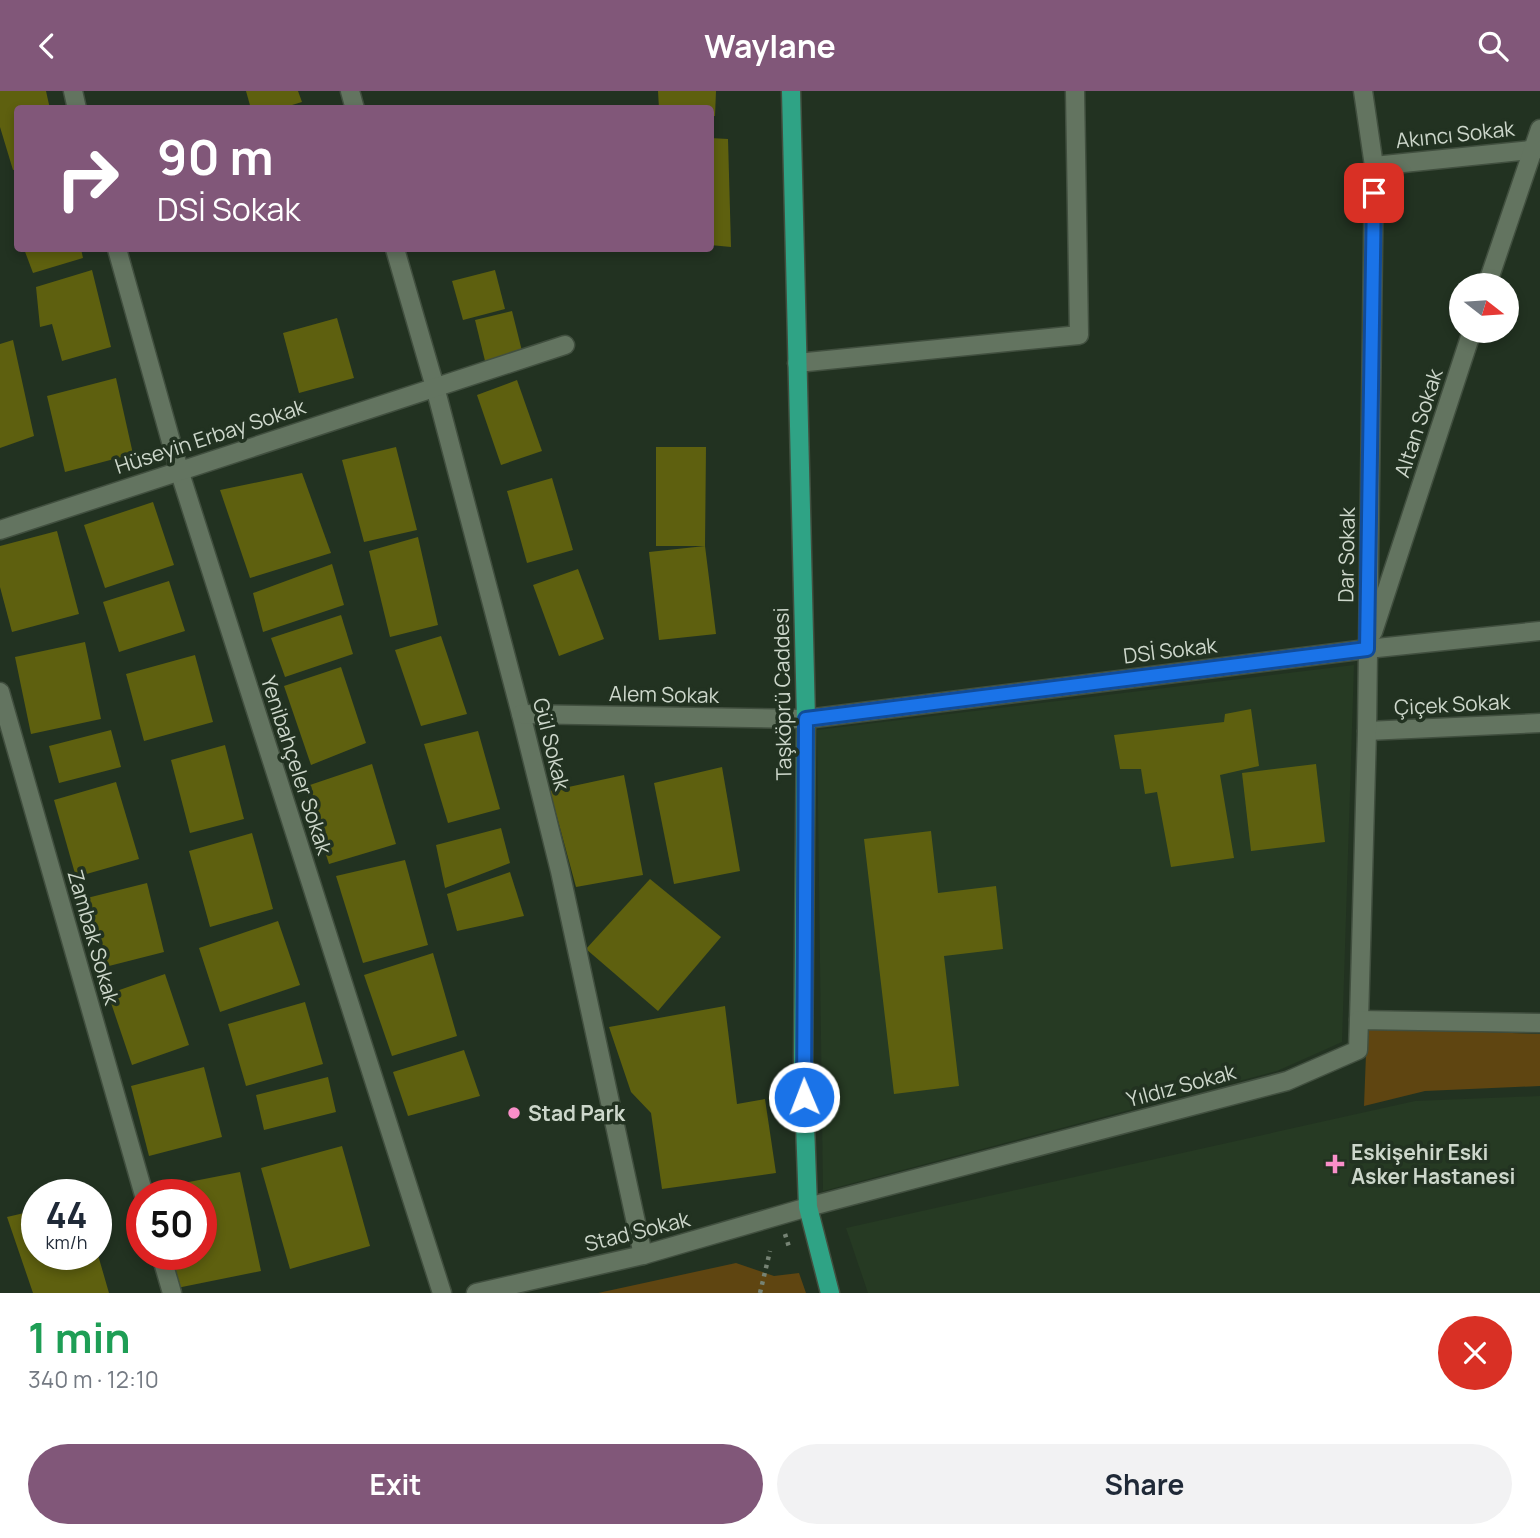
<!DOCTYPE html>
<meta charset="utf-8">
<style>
body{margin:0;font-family:Manrope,sans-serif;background:#f2f2f3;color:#1f2937;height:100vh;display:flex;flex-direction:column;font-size:26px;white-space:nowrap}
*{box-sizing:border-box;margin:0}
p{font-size:23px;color:#747a83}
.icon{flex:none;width:38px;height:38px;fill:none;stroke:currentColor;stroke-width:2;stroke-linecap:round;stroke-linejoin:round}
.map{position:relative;height:1202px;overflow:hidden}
.drawer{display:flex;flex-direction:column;background:#fff;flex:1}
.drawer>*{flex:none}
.hud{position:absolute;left:14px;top:14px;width:700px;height:147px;border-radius:7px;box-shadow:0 4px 10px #0003;background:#815779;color:#fff;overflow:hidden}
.needle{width:46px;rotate:107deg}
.fabs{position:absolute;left:1449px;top:182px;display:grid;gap:14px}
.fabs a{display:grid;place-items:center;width:70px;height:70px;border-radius:50%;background:#fff;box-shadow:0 4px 10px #0003;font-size:35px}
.speed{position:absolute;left:21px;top:1088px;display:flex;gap:14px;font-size:35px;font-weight:700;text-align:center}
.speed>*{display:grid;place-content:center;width:91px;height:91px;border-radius:50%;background:#fff;box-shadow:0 4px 10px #0003;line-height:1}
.speed small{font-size:18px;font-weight:400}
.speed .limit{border:10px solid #d22;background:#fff;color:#111}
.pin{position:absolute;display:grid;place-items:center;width:60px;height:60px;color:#fff;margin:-30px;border-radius:14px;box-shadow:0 4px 10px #0006}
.me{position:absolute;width:77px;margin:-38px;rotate:359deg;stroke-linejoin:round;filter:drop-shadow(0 0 5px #0008)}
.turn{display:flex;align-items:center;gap:24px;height:147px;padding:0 28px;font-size:32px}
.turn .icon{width:91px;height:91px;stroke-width:2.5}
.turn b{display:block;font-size:49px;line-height:60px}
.round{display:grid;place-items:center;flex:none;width:74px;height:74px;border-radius:37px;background:#f2f2f3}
.headline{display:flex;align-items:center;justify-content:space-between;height:119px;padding:0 28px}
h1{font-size:42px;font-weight:700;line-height:52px;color:#1e9e55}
.action{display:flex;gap:14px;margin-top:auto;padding:14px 28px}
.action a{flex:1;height:80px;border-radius:42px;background:#815779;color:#fff;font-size:28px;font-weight:700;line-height:80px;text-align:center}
.action a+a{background:#f2f2f3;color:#1f2937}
header{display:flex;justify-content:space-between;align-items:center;height:91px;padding:0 28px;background:#815779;color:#fff;font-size:32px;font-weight:700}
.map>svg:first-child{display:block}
</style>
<header><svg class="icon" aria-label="back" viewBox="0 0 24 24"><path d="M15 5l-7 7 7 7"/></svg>Waylane<svg class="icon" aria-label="search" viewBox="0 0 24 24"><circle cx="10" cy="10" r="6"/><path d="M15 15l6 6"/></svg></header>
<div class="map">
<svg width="1540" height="1202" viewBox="0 0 1540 1202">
<rect width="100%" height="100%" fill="#223221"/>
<g fill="#263a23">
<path d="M1354 574 1342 951 1277 980 823 1100 817 639Z"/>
<path d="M1540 1005V1202H868L846 1137 1415 1010Z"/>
</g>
<g fill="#5f4511">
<path d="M1367 937 1540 943V995L1425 1000 1364 1015Z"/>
<path d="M736 1172 774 1185 799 1182 806 1202H598Z"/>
</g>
<g fill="#5e600f">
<path d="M0 0H46L50 18H18V78L13 79 0 36Z"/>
<path d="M246 0H298L302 11 279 18H251Z"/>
<path d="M658 0H716L715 25H710V18H659Z"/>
<path d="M710 47 728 48 731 156 710 154Z"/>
<path d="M24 158H81L83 167 33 182Z"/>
<path d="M92 179 111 256 62 270 52 233 40 236 36 196Z"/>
<path d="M495 179 505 218 463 229 452 190Z"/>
<path d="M512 220 523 264 486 274 475 229Z"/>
<path d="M337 227 354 287 299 302 283 242Z"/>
<path d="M13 249 34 345 0 357V253Z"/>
<path d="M116 287 133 363 65 381 47 305Z"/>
<path d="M517 289 542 360 501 374 477 304Z"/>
<path d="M396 356 417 439 364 451 342 369Z"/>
<path d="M656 356H706L705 455 716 543 659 549 649 461 705 455H656Z"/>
<path d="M302 382 331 462 250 487 220 399Z"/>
<path d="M552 387 573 459 527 472 507 400Z"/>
<path d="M153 411 174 474 105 497 84 434Z"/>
<path d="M57 440 79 523 12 541 0 496V455Z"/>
<path d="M418 446 438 534 390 546 369 460Z"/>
<path d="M332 473 344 514 263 541 253 502Z"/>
<path d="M578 478 604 548 559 565 533 494Z"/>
<path d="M169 490 185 540 119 561 103 511Z"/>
<path d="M341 524 353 563 285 586 271 547Z"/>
<path d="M441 545 467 623 421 635 395 559Z"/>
<path d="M85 551 101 628 31 643 15 566Z"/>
<path d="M195 564 213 631 144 650 126 583Z"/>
<path d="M341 576 366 652 311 674 284 595Z"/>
<path d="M1251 618 1259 675 1220 684 1234 767 1171 776 1157 701 1145 703 1141 678H1120L1114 644 1224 631 1225 623Z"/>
<path d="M111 639 121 676 59 692 49 655Z"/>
<path d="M478 640 500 718 448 732 424 653Z"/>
<path d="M225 654 244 728 190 742 171 669Z"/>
<path d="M372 673 396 753 329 773 304 696Z"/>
<path d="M1316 673 1325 751 1251 760 1242 682Z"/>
<path d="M722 676 740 780 674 793 654 692Z"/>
<path d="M624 684 643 784 576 796 550 700Z"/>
<path d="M116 691 139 768 76 786 54 709Z"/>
<path d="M501 737 510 772 445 797 436 754Z"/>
<path d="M931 740 938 802 996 795 1003 858 944 865 959 995 894 1003 864 748Z"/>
<path d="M252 742 273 818 210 836 189 760Z"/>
<path d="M405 769 428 854 363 872 336 785Z"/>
<path d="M510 781 524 825 457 840 447 803Z"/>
<path d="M650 788 721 846 658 920 586 858Z"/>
<path d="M147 792 164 861 105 876 87 807Z"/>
<path d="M278 830 300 894 220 921 199 857Z"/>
<path d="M433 862 457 945 392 965 364 884Z"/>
<path d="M165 883 189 954 132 974 108 903Z"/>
<path d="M305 911 323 973 246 995 228 933Z"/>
<path d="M725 915 737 1013 765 1008 776 1082 662 1098 651 1022 631 1001 609 936Z"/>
<path d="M464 959 480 1005 408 1025 393 981Z"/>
<path d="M204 976 222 1046 149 1065 131 995Z"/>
<path d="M328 986 336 1021 264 1039 256 1004Z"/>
<path d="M342 1055 370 1155 290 1178 261 1077Z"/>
<path d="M240 1081 261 1180 172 1198 164 1164H201V1104H149L148 1099Z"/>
<path d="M37 1119V1164H98L109 1202H33L7 1126Z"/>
</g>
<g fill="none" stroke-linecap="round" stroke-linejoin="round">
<g stroke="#414f3f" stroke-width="21">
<g id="minor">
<path d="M73 0 77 18"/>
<path d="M350 0 355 18"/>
<path d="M1374 75 1540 58"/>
<path d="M117 158 179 379 442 1202"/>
<path d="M395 158 435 296 521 623 560 780 643 1164"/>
<path d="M1487 194 1540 38"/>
<path d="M797 272 1079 244 1075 0"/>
<path d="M0 439 565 254"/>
<path d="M1373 541 1472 240"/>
<path d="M0 601 144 1104"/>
<path d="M521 623 806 628 1367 558 1540 540"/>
<path d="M1367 640 1540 632"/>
<path d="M1359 929 1367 640 1374 75 1363 0"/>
<path d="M161 1164 172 1202"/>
<path d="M476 1202 643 1164 808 1116 1287 990 1358 959 1359 929 1540 932"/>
</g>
</g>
<g stroke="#414f3f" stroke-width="21">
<path id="major" d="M791 0 806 628 803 978 808 1116 830 1202"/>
</g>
<g stroke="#768374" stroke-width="4.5" stroke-dasharray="3.5 5" stroke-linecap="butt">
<path d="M785 1143 789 1156"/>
<path d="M760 1202 770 1160"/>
</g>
<use href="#minor" stroke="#637460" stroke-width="18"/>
<use href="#major" stroke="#2fa385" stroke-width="18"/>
</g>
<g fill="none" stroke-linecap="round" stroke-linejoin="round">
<g stroke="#114b97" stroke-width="18">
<path id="route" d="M804 1006 806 628 1367 558 1374 102"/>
</g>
<use href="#route" stroke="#1a73e8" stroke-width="12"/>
</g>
<g fill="#f98fc9" stroke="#223221" stroke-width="2.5">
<circle cx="514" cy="1022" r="7"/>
<path d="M1331.5 1062.5h7v7h7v7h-7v7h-7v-7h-7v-7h7z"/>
</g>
<g text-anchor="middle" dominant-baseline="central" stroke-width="7" stroke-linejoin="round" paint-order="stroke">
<g font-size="21" fill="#cdd7cb" stroke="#223221">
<text transform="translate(1455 43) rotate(-6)">Akıncı Sokak</text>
<text transform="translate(1418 332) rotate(-72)">Altan Sokak</text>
<text transform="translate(210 345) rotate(-18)">Hüseyin Erbay Sokak</text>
<text transform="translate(1346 464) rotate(-89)">Dar Sokak</text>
<text transform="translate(1170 559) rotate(-7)">DSİ Sokak</text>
<text transform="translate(664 603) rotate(1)">Alem Sokak</text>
<text transform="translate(782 603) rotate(-91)">Taşköprü Caddesi</text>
<text transform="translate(1452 613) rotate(-3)">Çiçek Sokak</text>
<text transform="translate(552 653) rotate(76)">Gül Sokak</text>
<text transform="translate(297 674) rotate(72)">Yenibahçeler Sokak</text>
<text transform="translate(94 846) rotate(74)">Zambak Sokak</text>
<text transform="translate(1181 994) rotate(-15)">Yıldız Sokak</text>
<text transform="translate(637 1140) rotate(-14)">Stad Sokak</text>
</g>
<g font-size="21" font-weight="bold" fill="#cdd7cb" stroke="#223221" text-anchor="start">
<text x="528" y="1022">Stad Park</text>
<text x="1351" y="1061">Eskişehir Eski<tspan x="1351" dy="24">Asker Hastanesi</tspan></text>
</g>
</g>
</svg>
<div class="fabs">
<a><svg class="needle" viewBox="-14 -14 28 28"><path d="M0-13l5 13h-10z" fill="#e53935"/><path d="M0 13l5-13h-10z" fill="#747a83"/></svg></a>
</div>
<div class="speed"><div>44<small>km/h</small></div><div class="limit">50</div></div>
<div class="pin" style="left:1374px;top:102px;background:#d93025"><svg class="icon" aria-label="arrive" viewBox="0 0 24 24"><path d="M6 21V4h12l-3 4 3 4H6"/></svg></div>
<svg class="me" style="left:804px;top:1006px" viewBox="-20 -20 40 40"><circle r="17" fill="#1a73e8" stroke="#fff" stroke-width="3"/><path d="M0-11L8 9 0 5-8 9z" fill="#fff"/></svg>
<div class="hud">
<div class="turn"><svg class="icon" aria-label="right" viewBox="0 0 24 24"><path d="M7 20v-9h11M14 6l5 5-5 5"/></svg><div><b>90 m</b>DSİ Sokak</div></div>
</div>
</div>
<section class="drawer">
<div class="headline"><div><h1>1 min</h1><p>340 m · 12:10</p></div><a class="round" style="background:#d93025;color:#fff"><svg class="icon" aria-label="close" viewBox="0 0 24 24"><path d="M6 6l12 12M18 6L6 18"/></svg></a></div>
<div class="action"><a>Exit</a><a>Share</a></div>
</section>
